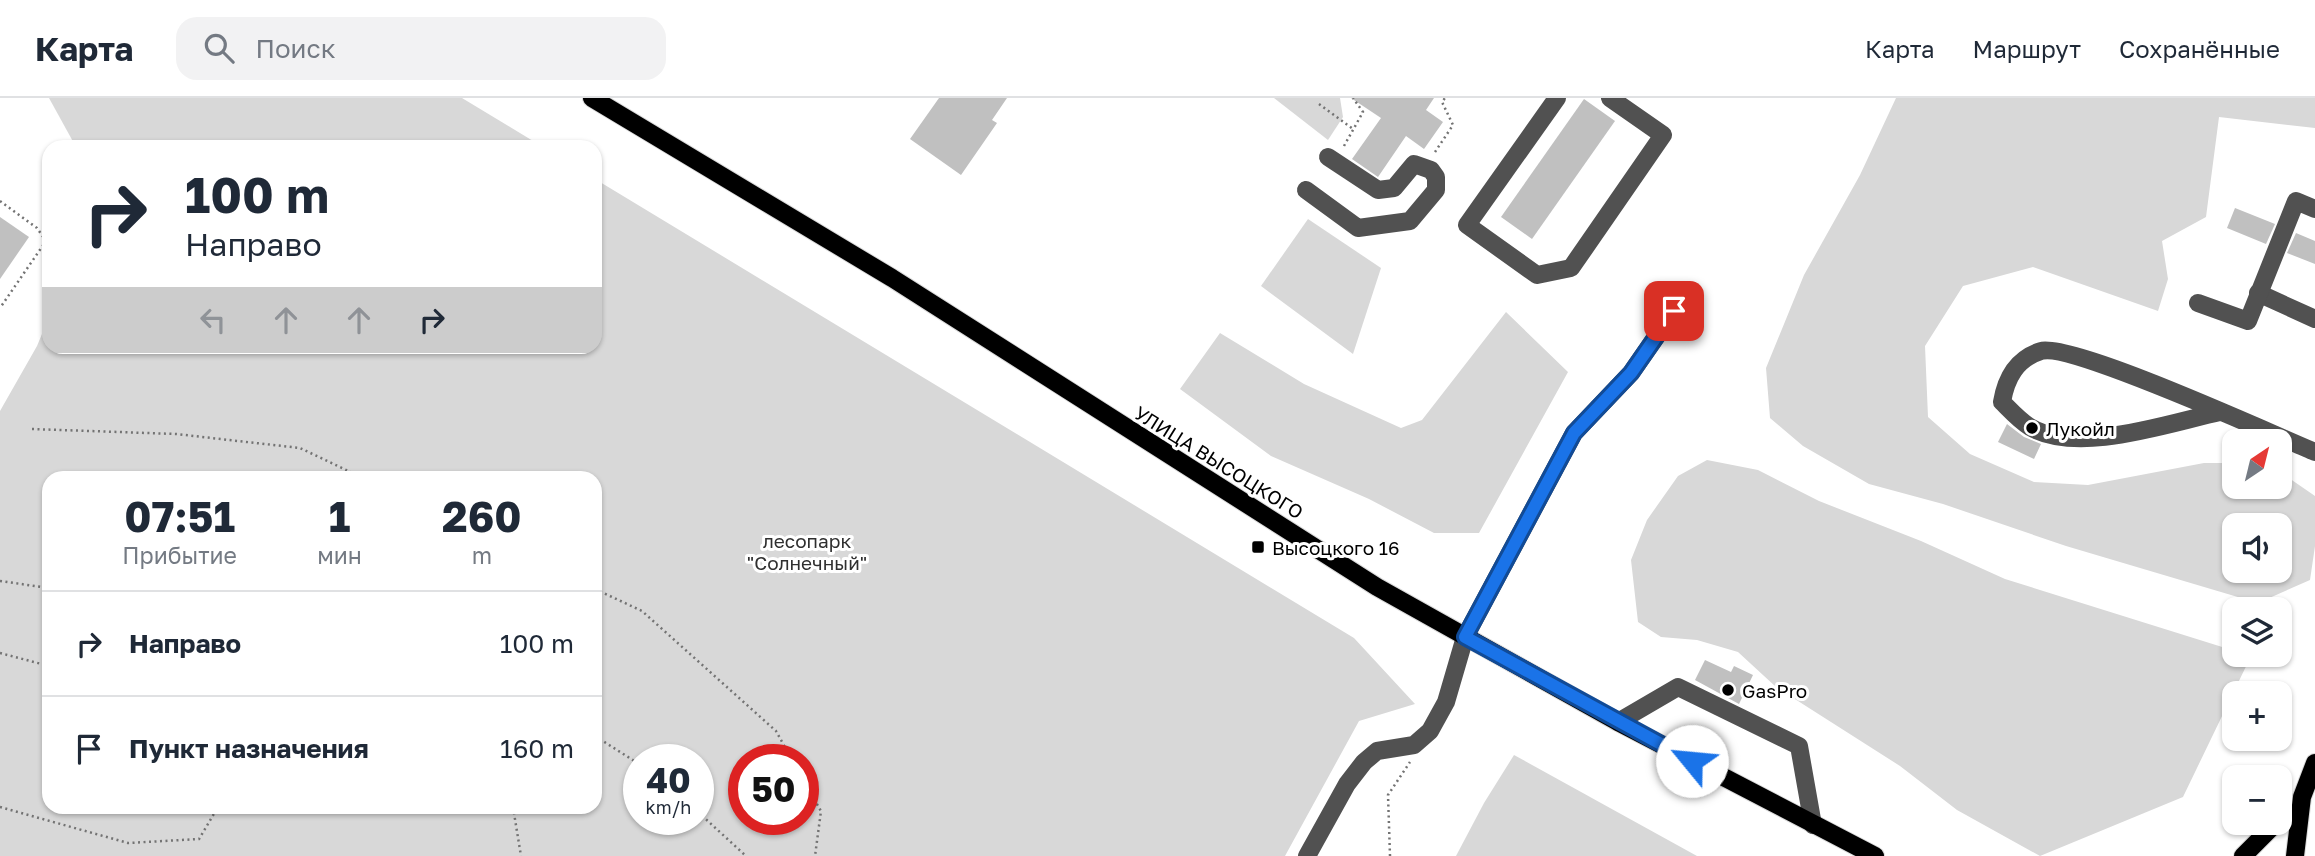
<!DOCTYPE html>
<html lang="ru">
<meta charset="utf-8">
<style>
body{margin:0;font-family:"Golos Text",sans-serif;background:#f2f2f3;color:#1f2937;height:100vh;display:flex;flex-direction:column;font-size:26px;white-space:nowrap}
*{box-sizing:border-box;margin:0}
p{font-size:23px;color:#747a83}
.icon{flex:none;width:38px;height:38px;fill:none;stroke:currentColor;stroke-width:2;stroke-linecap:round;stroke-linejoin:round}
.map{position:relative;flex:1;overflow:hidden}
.drawer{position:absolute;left:42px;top:373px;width:560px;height:343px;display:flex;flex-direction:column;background:#fff;border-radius:21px;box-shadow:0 2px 5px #0004}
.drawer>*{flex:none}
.guide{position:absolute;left:42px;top:42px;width:560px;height:214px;border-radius:21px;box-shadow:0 2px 5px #0004;background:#fff;color:#1f2937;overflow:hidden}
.needle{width:46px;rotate:35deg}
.fabs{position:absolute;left:2222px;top:331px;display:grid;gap:14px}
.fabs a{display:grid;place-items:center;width:70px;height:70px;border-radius:14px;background:#fff;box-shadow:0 2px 5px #0004;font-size:35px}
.speed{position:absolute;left:623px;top:646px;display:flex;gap:14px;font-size:35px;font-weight:700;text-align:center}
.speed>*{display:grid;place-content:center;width:91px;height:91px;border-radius:50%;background:#fff;box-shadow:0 2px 5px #0004;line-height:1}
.speed small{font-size:18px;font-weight:400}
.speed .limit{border:10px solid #d22;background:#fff;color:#111}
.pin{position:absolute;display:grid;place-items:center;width:60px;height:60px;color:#fff;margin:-30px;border-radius:14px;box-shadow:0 4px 10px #0006}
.me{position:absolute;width:77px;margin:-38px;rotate:298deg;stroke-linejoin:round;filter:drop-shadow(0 0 5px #0008)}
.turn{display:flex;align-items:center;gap:24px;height:147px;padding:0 28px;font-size:32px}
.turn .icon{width:91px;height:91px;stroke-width:2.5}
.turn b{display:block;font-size:49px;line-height:60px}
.lanes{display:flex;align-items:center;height:66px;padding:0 28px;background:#0003;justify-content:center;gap:35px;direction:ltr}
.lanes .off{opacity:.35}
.eta{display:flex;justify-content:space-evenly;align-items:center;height:119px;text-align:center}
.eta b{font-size:42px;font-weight:700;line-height:49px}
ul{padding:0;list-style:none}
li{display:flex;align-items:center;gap:21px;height:105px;padding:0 28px;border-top:2px solid #e0e1e3}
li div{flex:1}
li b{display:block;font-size:26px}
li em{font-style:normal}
header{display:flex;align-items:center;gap:42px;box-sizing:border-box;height:98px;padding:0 35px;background:#fff;border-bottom:2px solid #e0e1e3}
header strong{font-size:33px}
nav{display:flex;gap:38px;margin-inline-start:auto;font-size:24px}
.search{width:490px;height:63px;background:#f2f2f3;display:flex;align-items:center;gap:18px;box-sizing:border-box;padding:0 24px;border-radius:21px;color:#747a83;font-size:26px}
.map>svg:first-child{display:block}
</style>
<header>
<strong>Карта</strong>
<div class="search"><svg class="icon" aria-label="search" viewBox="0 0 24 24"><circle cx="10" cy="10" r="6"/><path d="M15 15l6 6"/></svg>Поиск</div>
<nav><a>Карта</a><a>Маршрут</a><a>Сохранённые</a></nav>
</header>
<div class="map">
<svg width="2315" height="758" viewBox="0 0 2315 758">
<rect width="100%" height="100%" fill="#fff"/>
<g fill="#d8d8d8" fill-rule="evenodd">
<path d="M49 0H462L543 49H76Z"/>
<path d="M1274 0H1340L1343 19 1328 42Z"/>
<path d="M1896 0H2315V30L2219 19 2206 119 2162 143 2168 181 2158 213 2033 169 1963 188 1925 248 1928 319 1970 356 2034 384 2088 387 2204 365H2235V388H2280V374L2315 398V448L2310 482 2258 505 2066 448 1943 406 1869 386 1803 348 1770 320 1766 270 1804 177 1860 77ZM2235 427H2280V472H2235Z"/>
<path d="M595 81 1354 540 1415 606 1359 623 1285 758H0V313L37 248 49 219V248H595ZM49 380H595V709H49ZM639 662H698V721H639ZM744 662H803V721H744Z"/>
<path d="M1308 121 1381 170 1353 256 1261 188Z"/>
<path d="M1506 214 1568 274 1479 435H1434L1369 401 1271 358 1180 291 1220 235 1304 286 1401 330 1422 322Z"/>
<path d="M1707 362 1758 372 1819 403 1921 443 2005 481 2235 553V556L2251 558 2183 699 2040 758 1957 712 1900 668 1776 589 1738 554 1697 542 1661 539 1638 524 1631 462 1647 422 1678 378Z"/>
<path d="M1514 657 1697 758H1456L1484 705Z"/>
</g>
<g fill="#c0c0c0">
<path d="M939 0H1007L992 22 997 25 961 77 910 41Z"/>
<path d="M1351 0H1434L1426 12 1443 24 1424 51 1406 38 1378 79 1352 61 1381 20Z"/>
<path d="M1584 1 1615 23 1532 141 1501 119Z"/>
<path d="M2235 110 2275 126 2266 146 2227 130Z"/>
<path d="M0 119 29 139 0 181Z"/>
<path d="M2296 135 2315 143V166L2287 155Z"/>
<path d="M2007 326 2024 339 2041 346 2034 361 1998 344Z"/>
<path d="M1705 562 1731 574 1734 568 1753 577 1739 606 1695 582Z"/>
</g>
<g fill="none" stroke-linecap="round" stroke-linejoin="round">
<g stroke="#dbdbdb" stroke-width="20">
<g id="major">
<path d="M592 0 892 180 1377 489 1618 624 1875 758"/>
<path d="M2243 758 2277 724"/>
<path d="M2295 758 2302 699 2315 665"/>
</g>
</g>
<g stroke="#737373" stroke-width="2.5" stroke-dasharray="2 3.5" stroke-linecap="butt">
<path d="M1319 6 1353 31"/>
<path d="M1344 48 1363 14 1353 0"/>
<path d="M1435 54 1453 27 1442 4 1445 0"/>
<path d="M0 103 37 130 46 143 0 210"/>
<path d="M32 331 176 336 300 350 363 380"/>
<path d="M0 483 49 490"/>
<path d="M595 491 642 513 776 633 792 662"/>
<path d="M0 555 49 568"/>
<path d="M595 638 639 666"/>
<path d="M803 682 821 713 815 758"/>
<path d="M0 709 128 745 199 741 218 709"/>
<path d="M513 709 521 758"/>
<path d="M698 714 746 758"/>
<path d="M1390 758 1388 697 1410 664"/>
</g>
<g stroke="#515151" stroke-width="18">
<path d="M1557 0 1467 127 1537 177 1571 170 1663 37 1610 0"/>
<path d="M1306 92 1358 130 1410 123 1436 92V79L1431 72 1414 66 1394 90 1378 92 1328 59"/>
<path d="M2258 195 2315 221"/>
<path d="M2198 205 2248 223 2296 103 2315 111"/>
<path d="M2220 314C2169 325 2078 357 2030 329 2020 323 2011 313 2002 304 2006 280 2016 261 2041 253 2071 244 2274 337 2315 354"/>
<path d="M1618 624 1678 589 1799 648 1813 727"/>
<path d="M1307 758 1347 686 1364 664 1377 653 1414 647 1430 633 1446 604 1465 539 1574 335 1631 275 1674 213"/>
</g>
<use href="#major" stroke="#000" stroke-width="18"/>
</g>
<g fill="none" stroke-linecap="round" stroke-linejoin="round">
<g stroke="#114b97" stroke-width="18">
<path id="route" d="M1674 213 1631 275 1574 335 1465 539 1692 663"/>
</g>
<use href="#route" stroke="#1a73e8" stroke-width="12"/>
</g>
<g fill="#000" stroke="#fff" stroke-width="2.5">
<circle cx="2032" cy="330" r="7"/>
<rect x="1251" y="442" width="14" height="14" rx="3.5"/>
<circle cx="1728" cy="592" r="7"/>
</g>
<g text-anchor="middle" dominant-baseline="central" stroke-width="6" stroke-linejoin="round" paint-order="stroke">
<g font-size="19" fill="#000" stroke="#fff" text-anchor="start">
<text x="2046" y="330">Лукойл</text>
<text x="1272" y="449">Высоцкого 16</text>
<text x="1742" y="592">GasPro</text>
</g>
<g font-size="19" fill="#000" stroke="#fff">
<text transform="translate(1219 364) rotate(32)">УЛИЦА ВЫСОЦКОГО</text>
</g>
<g font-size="19" fill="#2f2f2f" stroke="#fff">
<text x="807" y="442">лесопарк<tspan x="807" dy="22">"Солнечный"</tspan></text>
</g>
</g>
</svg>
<div class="fabs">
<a><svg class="needle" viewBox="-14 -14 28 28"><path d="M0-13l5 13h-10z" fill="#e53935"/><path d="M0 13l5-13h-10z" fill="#747a83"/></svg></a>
<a><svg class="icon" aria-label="sound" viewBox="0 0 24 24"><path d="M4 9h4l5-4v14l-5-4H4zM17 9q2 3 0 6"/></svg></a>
<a><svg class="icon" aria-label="layers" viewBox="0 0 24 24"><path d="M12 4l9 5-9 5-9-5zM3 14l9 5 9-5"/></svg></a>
<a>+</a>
<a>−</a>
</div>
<div class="speed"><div>40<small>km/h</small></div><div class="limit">50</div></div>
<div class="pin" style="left:1674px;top:213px;background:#d93025"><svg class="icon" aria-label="arrive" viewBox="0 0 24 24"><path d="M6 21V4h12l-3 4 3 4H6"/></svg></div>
<svg class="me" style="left:1692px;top:663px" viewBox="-20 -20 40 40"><circle r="19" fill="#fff"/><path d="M0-13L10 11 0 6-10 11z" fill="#1a73e8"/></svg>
<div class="guide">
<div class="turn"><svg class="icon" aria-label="right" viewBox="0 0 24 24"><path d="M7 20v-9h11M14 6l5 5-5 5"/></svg><div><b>100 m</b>Направо</div></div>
<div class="lanes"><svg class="icon off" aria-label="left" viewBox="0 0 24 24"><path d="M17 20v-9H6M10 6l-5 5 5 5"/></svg><svg class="icon off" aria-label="ahead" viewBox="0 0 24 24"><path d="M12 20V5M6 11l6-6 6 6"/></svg><svg class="icon off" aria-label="ahead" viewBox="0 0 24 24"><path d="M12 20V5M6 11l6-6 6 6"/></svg><svg class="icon" aria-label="right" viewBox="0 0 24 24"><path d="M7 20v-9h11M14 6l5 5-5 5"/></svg></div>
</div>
<section class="drawer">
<div class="eta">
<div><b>07:51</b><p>Прибытие</p></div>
<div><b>1</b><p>мин</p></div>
<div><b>260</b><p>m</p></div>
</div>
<ul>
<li><svg class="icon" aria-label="right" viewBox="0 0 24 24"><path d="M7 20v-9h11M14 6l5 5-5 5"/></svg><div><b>Направо</b></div><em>100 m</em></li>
<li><svg class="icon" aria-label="arrive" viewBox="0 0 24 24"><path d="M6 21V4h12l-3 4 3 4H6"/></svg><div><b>Пункт назначения</b></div><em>160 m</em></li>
</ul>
</section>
</div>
